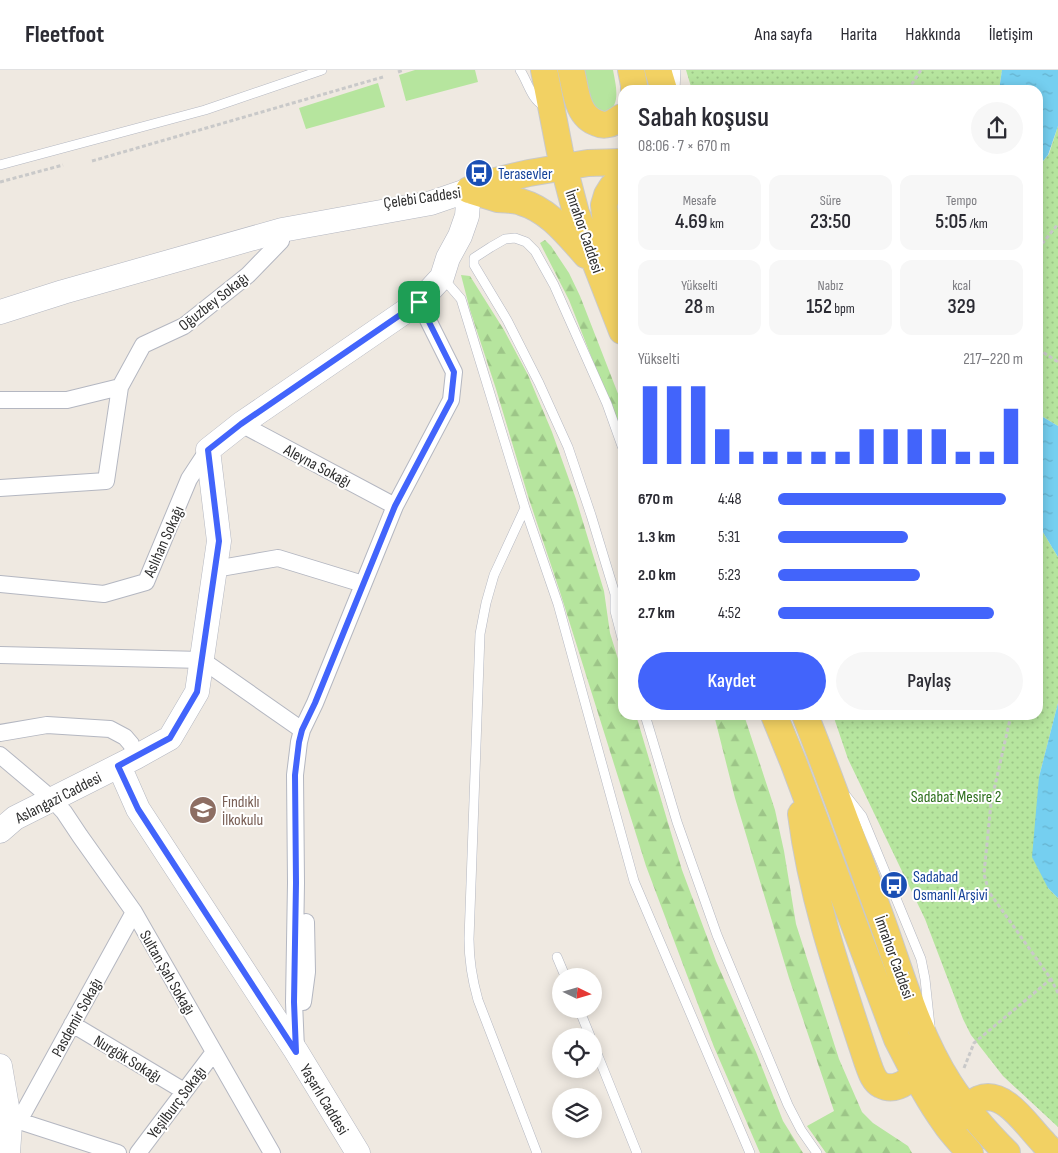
<!DOCTYPE html>
<html lang="tr">
<meta charset="utf-8">
<style>
:root{--surface:#fff;--page:#f7f7f7;--text:#2b2b33;--muted:#7c7c81;--line:#e1e1e2;--accent:#4264fb}
body{margin:0;font-family:"Sofia Sans Condensed",sans-serif;background:var(--page);color:var(--text);height:100vh;display:flex;flex-direction:column;font-size:19px;white-space:nowrap}
*{box-sizing:border-box;margin:0}
p{font-size:16px;color:var(--muted)}
.icon{flex:none;width:28px;height:28px;fill:none;stroke:currentColor;stroke-width:2;stroke-linecap:round;stroke-linejoin:round}
.map{position:relative;flex:1;overflow:hidden}
.side{position:absolute;left:618px;top:15px;width:425px;height:635px;display:flex;flex-direction:column;background:var(--surface);border-radius:15px;box-shadow:0 2px 12px #0003}
.side>*{flex:none}
.needle{width:32px;rotate:95deg}
.buttons{position:absolute;left:552px;top:898px;display:grid;gap:10px}
.buttons a{display:grid;place-items:center;width:50px;height:50px;border-radius:50%;background:var(--surface);box-shadow:0 2px 12px #0003;font-size:25px}
.pin{position:absolute;display:grid;place-items:center;width:42px;height:42px;color:#fff;margin:-21px;border-radius:10px;box-shadow:0 2px 8px #0006}
.round{display:grid;place-items:center;flex:none;width:52px;height:52px;border-radius:26px;background:var(--page)}
.headline{display:flex;align-items:center;justify-content:space-between;height:85px;padding:0 20px}
h1{font-size:28px;font-weight:600;line-height:38px}
.figures{display:grid;grid-template-columns:repeat(3,1fr);gap:8px;height:85px;padding:5px 20px}
.figures div{display:grid;align-content:center;border-radius:12px;background:var(--page);text-align:center}
.figures b{font-size:21px;font-weight:600}
.figures small{font-size:14px;font-weight:400}
.figures p{font-size:14px}
.chart{height:140px;padding:10px 20px}
.chart p{display:flex;justify-content:space-between}
.chart svg{width:100%;height:90px;margin-top:5px;stroke:var(--accent);stroke-width:6}
.button{display:flex;gap:10px;margin-top:auto;padding:10px 20px}
.button a{flex:1;height:58px;border-radius:30px;background:var(--accent);color:#fff;font-size:20px;font-weight:600;line-height:58px;text-align:center}
.button a+a{background:var(--page);color:var(--text)}
ul{padding:0 20px;list-style:none;font-size:16px}
li{display:grid;grid-template-columns:80px 60px 1fr;align-items:center;height:38px}
li i{height:12px;border-radius:6px;background:var(--accent)}
header{display:flex;align-items:center;gap:30px;box-sizing:border-box;height:70px;padding:0 25px;background:var(--surface);border-bottom:1px solid var(--line)}
header strong{font-size:24px}
nav{display:flex;gap:28px;margin-inline-start:auto;font-size:18px}
.map>svg:first-child{display:block}
.grass{fill:#b6e59e}
.forest{fill:url(#forest-firs)}
.park{fill:url(#park-dots)}
.water{fill:url(#water-ripples)}
.lines{fill:none;stroke-linecap:round;stroke-linejoin:round}
.lane-casing{stroke:#b4b7c1;stroke-width:10}
.street-casing{stroke:#b4b7c1;stroke-width:18}
.secondary-casing{stroke:#b4b7c1;stroke-width:25}
.primary-casing{stroke:#c9c9c9;stroke-width:28}
.path{stroke:#c9c9c9;stroke-width:3;stroke-dasharray:4 2.5;stroke-linecap:butt}
.lane{stroke:#fff;stroke-width:9}
.street{stroke:#fff;stroke-width:16}
.secondary{stroke:#fff;stroke-width:24}
.primary{stroke:#f2d163;stroke-width:26}
.route-casing{stroke:#fff;stroke-width:10}
.route{stroke:#4264fb;stroke-width:6}
.labels{text-anchor:middle;stroke-width:4;stroke-linejoin:round;paint-order:stroke}
.transit-label{font-size:16px;fill:#164399;stroke:#fff;text-anchor:start}
.street-label{font-size:16px;fill:#2e2e2e;stroke:#fff}
.park-label{font-size:16px;fill:#2c6e1b;stroke:#fff}
.education-label{font-size:16px;fill:#785e54;stroke:#fff;text-anchor:start}
</style>
<header>
<strong>Fleetfoot</strong>
<nav><a>Ana sayfa</a><a>Harita</a><a>Hakkında</a><a>İletişim</a></nav>
</header>
<div class="map">
<svg width="1058" height="1083" viewBox="0 0 1058 1083">
<defs>
<pattern id="forest-firs" width="22" height="20" patternUnits="userSpaceOnUse" patternTransform="scale(1.25)"><rect width="22" height="20" fill="#b6e59e"/><path d="M5 1l3.5 6h-7zM16 11l3.5 6h-7z" fill="#9dc588"/></pattern>
<pattern id="park-dots" width="8" height="8" patternUnits="userSpaceOnUse" patternTransform="scale(1.25)"><rect width="8" height="8" fill="#b6e59e"/><path d="M2 2h.1M6 6h.1" fill="none" stroke="#9dc588" stroke-width="1.8" stroke-linecap="round"/></pattern>
<pattern id="water-ripples" width="26" height="14" patternUnits="userSpaceOnUse" patternTransform="scale(1.25)"><rect width="26" height="14" fill="#75cff0"/><path d="M2 4q2-2 4 0t4 0M15 11q2-2 4 0t4 0" fill="none" stroke="#66b2ce"/></pattern>
</defs>
<rect width="100%" height="100%" fill="#efe9e1"/>
<path class="grass" d="M 415,0 L 475,0 L 478,12 L 406,31 L 399,5 Z
M 576,0 L 613,0 C 615,12 622,35 607,42 C 604,44 598,43 595,43 Z
M 378,13 L 385,37 L 306,59 L 299,38 Z
M 622,122 L 622,192 L 612,134 Z"/>
<path class="forest" d="M 545,170 L 551,176 L 569,203 L 580,226 L 622,334 L 622,365 L 569,230 L 540,173 Z
M 461,205 L 470,206 L 504,260 L 528,305 L 552,362 L 576,429 L 604,521 L 610,563 L 622,602 L 622,645 L 636,645 L 682,800 L 716,891 L 756,982 L 783,1051 L 803,1083 L 760,1083 L 714,977 L 646,796 L 560,522 L 528,426 L 496,319 L 470,240 Z
M 714,645 L 744,645 L 775,740 L 784,781 L 796,854 L 839,989 L 862,1042 L 873,1053 L 908,1076 L 912,1083 L 826,1083 L 807,1056 L 834,1041 L 789,908 L 735,728 Z"/>
<path class="park" d="M 686,0 L 1002,0 L 999,20 L 692,20 Z
M 1058,56 L 1058,356 L 1038,344 L 1038,97 L 1049,84 Z
M 1038,454 L 1058,487 L 1058,633 L 1039,707 L 1048,818 L 1058,828 L 1058,1057 L 1003,1006 L 971,965 L 963,949 L 925,849 L 848,689 L 833,645 L 1038,645 Z"/>
<path class="water" d="M 1002,0 L 1058,0 L 1058,56 L 1048,85 L 1038,97 L 1038,20 L 999,20 Z
M 1038,344 L 1058,356 L 1058,487 L 1038,454 Z
M 1058,633 L 1058,828 L 1048,818 L 1032,787 L 1039,707 Z"/>
<g class="lines">
<g class="lane-casing">
<path id="lane" d="M 520,0 C 528,12 531,29 544,36
M 675,20 L 676,0
M 0,95 L 205,40 L 322,0
M 442,207 L 461,229 L 525,438 L 494,505 L 486,533 L 480,564 L 469,869 C 469,890 472,909 478,930 L 537,1083
M 622,376 L 607,334 L 554,215 L 535,181 L 526,172 L 515,168 L 505,169 L 491,177 L 474,188 L 474,195 L 507,250 L 539,313 L 568,377 L 591,445 L 615,524 L 615,541 L 622,568
M 525,438 L 558,534 L 634,811 L 750,1083
M 645,645 L 677,752 L 717,865 L 788,1035 L 801,1060 L 817,1083
M 847,727 L 862,746 L 921,889 L 925,909 L 930,956
M 557,887 L 565,906
M 579,939 L 590,966
M 594,976 L 637,1083"/>
</g>
<g class="street-casing">
<path id="street" d="M 120,317 L 143,275 L 184,256 L 248,205 L 281,171 L 282,160
M 0,330 L 67,330 L 120,317 L 106,411 L 0,418
M 241,354 L 395,436
M 215,499 L 278,488 L 363,514
M 0,514 L 104,524 L 146,512 L 189,409 L 208,380
M 0,585 L 202,590 L 302,660
M 0,663 L 47,655 L 110,659 L 125,667 L 131,674 L 136,687
M 0,685 L 52,729 L 64,742 L 80,766 L 134,842 L 272,1083
M 303,932 L 307,902 L 306,852
M 72,954 L 184,1021
M 296,979 L 294,932 L 296,813 L 295,705 L 299,672 L 302,660 L 315,633 L 395,436 L 451,330 L 454,302 L 419,232
M 19,1051 L 134,842
M 19,1051 L 118,1083
M 138,1083 L 214,982"/>
</g>
<g class="secondary-casing">
<path id="secondary" d="M 0,242 L 63,222 L 282,160 L 431,133 L 469,120
M 119,696 L 138,739 L 296,981 L 358,1083
M 0,761 L 15,748 L 136,687 L 170,668 L 197,622 L 219,471 L 208,380 L 241,354 L 419,232 L 442,207 L 448,188 L 460,166 L 467,146 L 469,120
M 0,996 L 10,1054 L 8,1083"/>
</g>
<g class="primary-casing">
<path id="primary" d="M 544,0 L 560,82 L 576,143 L 622,261
M 571,0 C 576,19 576,46 597,53 C 601,55 605,55 609,54 C 613,53 618,49 622,47
M 631,0 L 634,15 L 634,20
M 658,0 L 664,20
M 622,109 L 612,117 L 607,125 L 604,135 L 608,172 L 622,220
M 469,120 L 491,112 L 529,103 L 588,93 L 622,92
M 469,120 C 478,123 488,126 498,129 C 506,130 514,129 521,132 C 549,140 567,164 586,185
M 774,645 L 794,694 L 897,969 C 912,998 926,1027 945,1053 C 952,1064 962,1073 970,1083
M 805,645 C 832,712 856,780 881,848 C 901,903 917,963 949,1013 C 965,1038 986,1062 1007,1083
M 801,744 C 812,830 840,909 867,991 C 870,999 873,1011 881,1015 C 898,1024 917,1005 924,992
M 956,1050 C 960,1046 963,1043 967,1039 C 971,1036 974,1031 979,1029 C 1004,1018 1028,1057 1043,1072 C 1046,1076 1050,1079 1054,1083"/>
</g>
<path class="path" d="M 398,2 L 403,0
M 908,20 L 921,0
M 92,91 L 383,7
M 0,112 L 63,95
M 1038,179 L 1058,154
M 1038,279 L 1058,292
M 1011,645 L 991,733 L 984,804 L 989,822 L 1051,909 L 1058,923
M 964,998 L 974,973 L 1051,909"/>
<use href="#lane" class="lane"/>
<use href="#street" class="street"/>
<use href="#secondary" class="secondary"/>
<use href="#primary" class="primary"/>
</g>
<g class="lines">
<g class="route-casing">
<path id="route" d="M 419,232 L 454,302 L 451,330 L 395,436 L 315,633 L 302,660 L 299,672 L 295,705 L 296,813 L 294,932 L 296,982 L 138,739 L 118,696 L 170,668 L 197,622 L 219,471 L 208,380 L 241,354 Z"/>
</g>
<use href="#route" class="route"/>
</g>
<defs>
<g id="bus-disc" transform="scale(1.4375)"><circle r="9.5" fill="#1a4fb4" stroke="#fff"/><path d="M-5-6H5V4H4V6H2V4H-2V6H-4V4H-5ZM-3.5-4V0h7V-4ZM-3.5 1.2v1.5H-2V1.2ZM2 1.2v1.5H3.5V1.2Z" fill="#fff"/></g>
<g id="school-disc" transform="scale(1.4375)"><circle r="9.5" fill="#8d6e63" stroke="#fff"/><path d="M0-5L7-2L0 1L-7-2ZM-4 1L0 2.5L4 1V4Q0 6-4 4Z" fill="#fff"/></g>
</defs>
<g fill-rule="evenodd">
<use href="#bus-disc" x="479" y="103"/>
<use href="#school-disc" x="203" y="740"/>
<use href="#bus-disc" x="894" y="815"/>
</g>
<g class="labels">
<g class="transit-label">
<text x="498" y="109">Terasevler</text>
<text x="913" y="812">Sadabad<tspan x="913" dy="18">Osmanlı Arşivi</tspan></text>
</g>
<g class="street-label">
<text transform="translate(422 127) rotate(-8)" y="6">Çelebi Caddesi</text>
<text transform="translate(585 161) rotate(71)" y="6">İmrahor Caddesi</text>
<text transform="translate(213 231) rotate(-38)" y="6">Oğuzbey Sokağı</text>
<text transform="translate(318 395) rotate(28)" y="6">Aleyna Sokağı</text>
<text transform="translate(163 471) rotate(-66)" y="6">Aslıhan Sokağı</text>
<text transform="translate(58 727) rotate(-27)" y="6">Aslangazi Caddesi</text>
<text transform="translate(895 887) rotate(70)" y="6">İmrahor Caddesi</text>
<text transform="translate(168 902) rotate(60)" y="6">Sultan Şah Sokağı</text>
<text transform="translate(76 947) rotate(-61)" y="6">Pasdemir Sokağı</text>
<text transform="translate(128 988) rotate(31)" y="6">Nurgök Sokağı</text>
<text transform="translate(325 1029) rotate(59)" y="6">Yaşarlı Caddesi</text>
<text transform="translate(176 1032) rotate(-53)" y="6">Yeşilburç Sokağı</text>
</g>
<g class="park-label">
<text x="956" y="732">Sadabat Mesire 2</text>
</g>
<g class="education-label">
<text x="222" y="737">Fındıklı<tspan x="222" dy="18">İlkokulu</tspan></text>
</g>
</g>
</svg>
<div class="buttons">
<a><svg class="needle" viewBox="-14 -14 28 28"><path d="M0-13l5 13h-10z" fill="#e53935"/><path d="M0 13l5-13h-10z" fill="#7c7c81"/></svg></a>
<a><svg class="icon" aria-label="locate" viewBox="0 0 24 24"><circle cx="12" cy="12" r="6"/><path d="M12 2v4M12 18v4M2 12h4M18 12h4"/></svg></a>
<a><svg class="icon" aria-label="layers" viewBox="0 0 24 24"><path d="M12 4l9 5-9 5-9-5zM3 14l9 5 9-5"/></svg></a>
</div>
<div class="pin" style="left:419px;top:232px;background:#1e9e55"><svg class="icon" aria-label="arrive" viewBox="0 0 24 24"><path d="M6 21V4h12l-3 4 3 4H6"/></svg></div>
<section class="side">
<div class="headline"><div><h1>Sabah koşusu</h1><p>08:06 · 7 × 670 m</p></div><a class="round"><svg class="icon" aria-label="share" viewBox="0 0 24 24"><path d="M12 15V3M7 8l5-5 5 5M5 13v7h14v-7"/></svg></a></div>
<div class="figures">
<div><p>Mesafe</p><b>4.69<small> km</small></b></div>
<div><p>Süre</p><b>23:50</b></div>
<div><p>Tempo</p><b>5:05<small> /km</small></b></div>
</div>
<div class="figures">
<div><p>Yükselti</p><b>28<small> m</small></b></div>
<div><p>Nabız</p><b>152<small> bpm</small></b></div>
<div><p>kcal</p><b>329</b></div>
</div>
<div class="chart"><p><span>Yükselti</span>217–220 m</p>
<svg viewBox="0 0 160 44" preserveAspectRatio="none"><path d="M5 44V6M15 44V6M25 44V6M35 44V27M45 44V38M55 44V38M65 44V38M75 44V38M85 44V38M95 44V27M105 44V27M115 44V27M125 44V27M135 44V38M145 44V38M155 44V17"/></svg>
</div>
<ul>
<li><b>670 m</b>4:48<i style="width:93%"></i></li>
<li><b>1.3 km</b>5:31<i style="width:53%"></i></li>
<li><b>2.0 km</b>5:23<i style="width:58%"></i></li>
<li><b>2.7 km</b>4:52<i style="width:88%"></i></li>
</ul>
<div class="button"><a>Kaydet</a><a>Paylaş</a></div>
</section>
</div>
